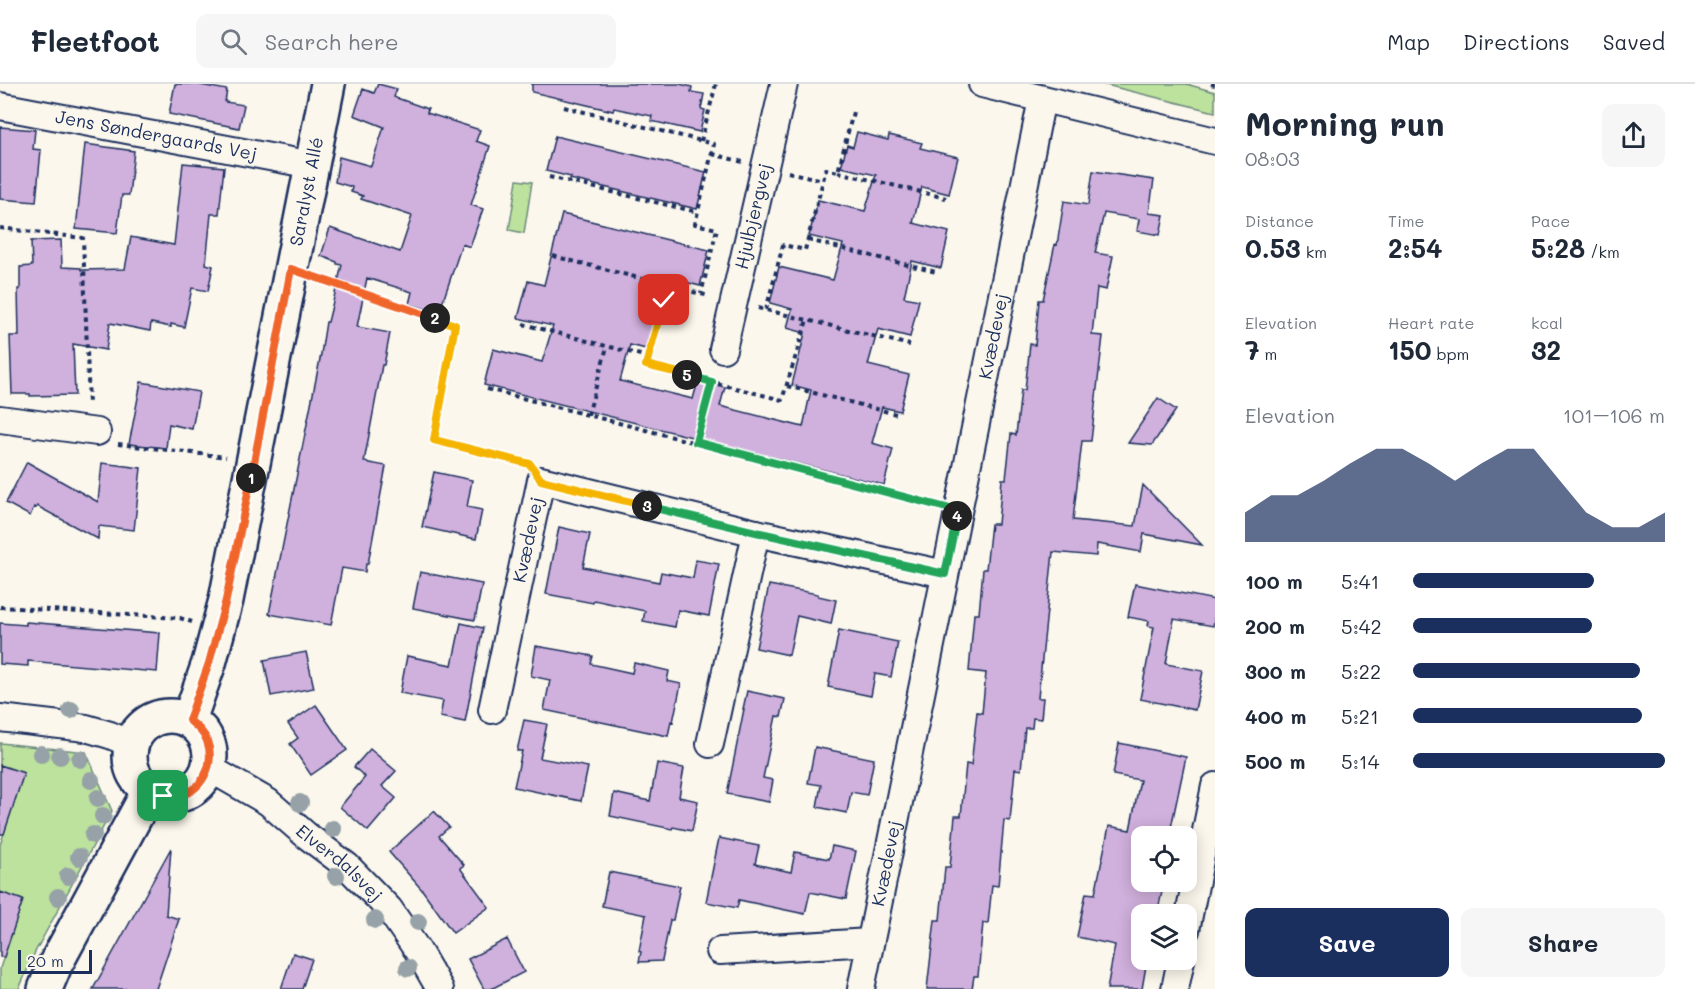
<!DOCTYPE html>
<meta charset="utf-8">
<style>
:root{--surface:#fff;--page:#f6f6f7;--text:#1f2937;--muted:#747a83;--line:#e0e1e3;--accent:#1b2f5e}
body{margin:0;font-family:Mali,sans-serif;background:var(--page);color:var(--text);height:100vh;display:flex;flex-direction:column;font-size:22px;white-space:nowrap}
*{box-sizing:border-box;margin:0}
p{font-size:20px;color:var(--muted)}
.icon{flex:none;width:33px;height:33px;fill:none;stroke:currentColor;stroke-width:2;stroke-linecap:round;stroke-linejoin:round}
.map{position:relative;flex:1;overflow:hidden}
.panel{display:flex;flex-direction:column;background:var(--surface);width:480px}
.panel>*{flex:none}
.controls{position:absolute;left:1131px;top:742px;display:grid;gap:12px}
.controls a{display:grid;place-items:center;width:66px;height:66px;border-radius:12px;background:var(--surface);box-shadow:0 3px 15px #0003;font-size:30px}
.scale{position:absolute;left:18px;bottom:15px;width:74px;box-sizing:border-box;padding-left:6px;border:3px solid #1b2f5e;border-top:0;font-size:16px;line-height:21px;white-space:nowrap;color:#1b2f5e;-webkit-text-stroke:4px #fbf7ec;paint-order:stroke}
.pin{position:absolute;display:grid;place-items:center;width:51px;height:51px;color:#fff;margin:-26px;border-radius:12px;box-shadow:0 3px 9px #0006}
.km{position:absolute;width:30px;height:30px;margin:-15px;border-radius:50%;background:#222;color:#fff;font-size:16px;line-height:30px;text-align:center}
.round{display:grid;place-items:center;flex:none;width:63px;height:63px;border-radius:12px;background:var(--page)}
.summary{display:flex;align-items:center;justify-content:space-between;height:102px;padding:0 30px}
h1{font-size:33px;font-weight:800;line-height:45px}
.metrics{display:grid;grid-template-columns:repeat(3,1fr);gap:9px;height:102px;padding:6px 30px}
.metrics div{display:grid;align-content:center}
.metrics b{font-size:26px;font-weight:800}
.metrics small{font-size:16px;font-weight:400}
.metrics p{font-size:16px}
.chart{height:168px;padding:12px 30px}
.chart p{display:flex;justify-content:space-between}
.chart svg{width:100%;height:108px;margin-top:6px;fill:var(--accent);opacity:.7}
.action{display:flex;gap:12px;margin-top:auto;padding:12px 30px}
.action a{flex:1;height:69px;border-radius:12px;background:var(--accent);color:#fff;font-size:24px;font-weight:800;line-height:69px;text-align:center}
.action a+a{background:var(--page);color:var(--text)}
ul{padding:0 30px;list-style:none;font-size:20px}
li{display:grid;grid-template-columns:96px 72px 1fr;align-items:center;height:45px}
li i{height:15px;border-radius:8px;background:var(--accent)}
header{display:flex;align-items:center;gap:36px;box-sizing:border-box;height:84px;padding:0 30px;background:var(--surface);border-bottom:2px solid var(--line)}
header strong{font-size:28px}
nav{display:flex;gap:33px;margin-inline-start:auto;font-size:21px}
.search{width:420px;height:54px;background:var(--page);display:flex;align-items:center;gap:15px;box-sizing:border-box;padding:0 21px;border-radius:12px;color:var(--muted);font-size:22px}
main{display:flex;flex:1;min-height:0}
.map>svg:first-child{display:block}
.green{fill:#bce29d;stroke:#6c887e;stroke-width:1.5}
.building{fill:#d0b0dc;stroke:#1b2f5e;stroke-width:1.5}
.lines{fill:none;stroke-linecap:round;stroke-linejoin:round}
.minor-casing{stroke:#1b2f5e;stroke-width:30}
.tertiary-casing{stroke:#1b2f5e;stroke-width:38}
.path{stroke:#1b2f5e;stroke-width:4;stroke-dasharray:4.5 4.5;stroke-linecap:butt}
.minor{stroke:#fbf7ec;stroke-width:26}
.tertiary{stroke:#fbf7ec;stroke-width:33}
.tree{fill:#96a2a7}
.split-1-casing{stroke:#fff;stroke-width:12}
.split-2-casing{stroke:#fff;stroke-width:12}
.split-3-casing{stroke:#fff;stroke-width:12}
.split-4-casing{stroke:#fff;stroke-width:12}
.split-5-casing{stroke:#fff;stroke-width:12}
.split-6-casing{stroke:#fff;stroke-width:12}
.split-1{stroke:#f0652b;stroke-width:8}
.split-2{stroke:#f0652b;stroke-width:8}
.split-3{stroke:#f5b400;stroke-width:8}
.split-4{stroke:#22a559;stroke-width:8}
.split-5{stroke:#22a559;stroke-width:8}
.split-6{stroke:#f5b400;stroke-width:8}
.labels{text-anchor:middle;stroke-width:4.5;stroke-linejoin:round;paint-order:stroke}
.street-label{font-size:18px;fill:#1b2f5e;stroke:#fbf7ec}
</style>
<header>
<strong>Fleetfoot</strong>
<div class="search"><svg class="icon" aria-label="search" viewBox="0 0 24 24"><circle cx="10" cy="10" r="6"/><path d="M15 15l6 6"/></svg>Search here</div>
<nav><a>Map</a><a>Directions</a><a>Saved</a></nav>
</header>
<main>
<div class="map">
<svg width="1215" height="905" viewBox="0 0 1215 905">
<rect width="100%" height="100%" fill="#fbf7ec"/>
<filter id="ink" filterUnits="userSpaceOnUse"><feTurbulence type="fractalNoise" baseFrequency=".0167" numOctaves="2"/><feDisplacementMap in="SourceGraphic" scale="12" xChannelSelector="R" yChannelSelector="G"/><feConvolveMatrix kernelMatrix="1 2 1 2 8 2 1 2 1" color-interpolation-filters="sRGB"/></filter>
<g filter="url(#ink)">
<path class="green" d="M 1102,0 L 1186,0 L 1215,8 L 1215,28 Z
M 517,96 L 532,98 L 524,149 L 509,146 Z
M 0,659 L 86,668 L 112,727 L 35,868 L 19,905 L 0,905 L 0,884 L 23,816 L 0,808 L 0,761 L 24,689 L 0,681 Z"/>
<path class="building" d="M 175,0 L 195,0 L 227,6 L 225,18 L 244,21 L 239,44 L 169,30 Z
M 378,0 L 397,5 L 394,13 L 428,25 L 427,29 L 480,46 L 476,57 L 490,62 L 471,121 L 483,125 L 470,163 L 462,160 L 439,229 L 409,220 L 412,208 L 367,194 L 357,243 L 390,249 L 384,281 L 382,281 L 364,378 L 386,382 L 368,480 L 366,480 L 365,488 L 342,484 L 331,541 L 269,530 L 321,270 L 326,238 L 328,238 L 342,181 L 337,180 L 337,178 L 321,172 L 330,144 L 400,168 L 412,132 L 361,115 L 363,112 L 351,108 L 352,103 L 335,98 L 339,73 L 371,82 L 384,43 L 354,31 L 363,5 L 374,9 Z
M 532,0 L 680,0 L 692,3 L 691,8 L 704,10 L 701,25 L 705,26 L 700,48 L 651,37 L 652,32 L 614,24 L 613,27 L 532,8 Z
M 0,43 L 35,46 L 33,65 L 41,66 L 36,118 L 0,115 Z
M 857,48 L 888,56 L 889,51 L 922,59 L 920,64 L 958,73 L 949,110 L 922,103 L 913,139 L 949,148 L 941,184 L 912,177 L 904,213 L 919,216 L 910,253 L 878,245 L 868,281 L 909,291 L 900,327 L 882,323 L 872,359 L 893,365 L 884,401 L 484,301 L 493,265 L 542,278 L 553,242 L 518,234 L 528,197 L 544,201 L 562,130 L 709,166 L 700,202 L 678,196 L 673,216 L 660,212 L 646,265 L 630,261 L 620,297 L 693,315 L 698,297 L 725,303 L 720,322 L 803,343 L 811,306 L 792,301 L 805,249 L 787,244 L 792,225 L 770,219 L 779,183 L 833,196 L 843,160 L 809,152 L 818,116 L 865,127 L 876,91 L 841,83 L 847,61 L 853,63 Z
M 555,52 L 706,88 L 697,125 L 570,95 L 571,93 L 546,87 Z
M 85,60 L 134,67 L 129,111 L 122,111 L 117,149 L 76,145 Z
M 183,79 L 224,83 L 219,130 L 211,130 L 206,180 L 213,182 L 208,207 L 192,204 L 184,243 L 171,240 L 171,243 L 151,239 L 150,247 L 110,239 L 106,266 L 73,260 L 75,311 L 30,312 L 30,310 L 12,310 L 10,252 L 19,252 L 18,205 L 20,205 L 20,183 L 32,182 L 31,157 L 61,156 L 62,183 L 81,184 L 81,186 L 125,185 L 131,153 L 174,161 Z
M 1093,87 L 1154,96 L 1149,129 L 1164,131 L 1160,151 L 1137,147 L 1139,135 L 1104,129 L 1095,169 L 1113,172 L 1106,206 L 1097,204 L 1092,251 L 1103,252 L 1091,357 L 1082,357 L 1073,436 L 1135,442 L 1143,401 L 1202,461 L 1144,450 L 1141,468 L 1097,460 L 1096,472 L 1053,468 L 1038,614 L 1043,614 L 1041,635 L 1033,634 L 1032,644 L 1025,644 L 1021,686 L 1015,685 L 1010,737 L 1004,736 L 998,802 L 992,801 L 988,840 L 983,839 L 978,892 L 974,892 L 972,905 L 927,905 L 935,836 L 940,836 L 945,783 L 950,783 L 955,732 L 961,732 L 966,680 L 971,681 L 977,628 L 982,629 L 986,589 L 969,587 L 974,530 L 979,530 L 983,485 L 986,485 L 991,440 L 998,440 L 1002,395 L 1006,395 L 1011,350 L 1016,351 L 1021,306 L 1025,306 L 1030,260 L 1035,261 L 1039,216 L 1043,216 L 1055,160 L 1057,161 L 1064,117 L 1088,121 Z
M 141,298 L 199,308 L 192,345 L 169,340 L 166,364 L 129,360 Z
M 1158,314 L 1176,326 L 1152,361 L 1128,359 Z
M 27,378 L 98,418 L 102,379 L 141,384 L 134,446 L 99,442 L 98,455 L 37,422 L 36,424 L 34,423 L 30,432 L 6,419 Z
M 434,388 L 472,396 L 467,423 L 482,426 L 476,455 L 422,443 Z
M 559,443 L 590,450 L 583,483 L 659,498 L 661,488 L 693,494 L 696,476 L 719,480 L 709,532 L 678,526 L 675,543 L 643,537 L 645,527 L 594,516 L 593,519 L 546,510 Z
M 420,488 L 482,500 L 475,536 L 413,524 Z
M 1135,500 L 1215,516 L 1215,531 L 1213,542 L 1174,535 L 1166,580 L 1203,587 L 1195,626 L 1140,615 L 1154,543 L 1148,542 L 1149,537 L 1128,533 Z
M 769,501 L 818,510 L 818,512 L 836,516 L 831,540 L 797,532 L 789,571 L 756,564 Z
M 26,538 L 160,549 L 157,588 L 28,577 L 28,582 L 0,580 L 0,539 L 26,541 Z
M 461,539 L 483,544 L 465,638 L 440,633 L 443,617 L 400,609 L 407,572 L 452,581 Z
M 839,546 L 898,558 L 891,593 L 875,590 L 871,612 L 828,603 Z
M 536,562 L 593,572 L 591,580 L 632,589 L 634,579 L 669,587 L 667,597 L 681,600 L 673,638 L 671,637 L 668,652 L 544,626 L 550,596 L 531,592 Z
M 306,568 L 314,604 L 271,612 L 264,576 Z
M 747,607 L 785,615 L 781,633 L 776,632 L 763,694 L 773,696 L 769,718 L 727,710 L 744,625 L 743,625 Z
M 316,621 L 347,666 L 311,691 L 290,660 L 298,654 L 288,640 Z
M 524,636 L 547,640 L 540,674 L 588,683 L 581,717 L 514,703 L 522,667 L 517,667 Z
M 1119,659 L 1186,673 L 1169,753 L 1142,753 L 1142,798 L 1164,798 L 1157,831 L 1142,831 L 1142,876 L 1147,876 L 1142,905 L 1107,905 L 1115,861 L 1077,853 L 1086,809 L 1095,810 L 1109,742 L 1130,746 L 1140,696 L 1113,691 Z
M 815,663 L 874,675 L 867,711 L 851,708 L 847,729 L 817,723 L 821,701 L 808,699 Z
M 370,665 L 396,687 L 382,702 L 396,714 L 368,747 L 340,723 L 365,693 L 354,683 Z
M 657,679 L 684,684 L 679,713 L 698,717 L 692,747 L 673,743 L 672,745 L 610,732 L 614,709 L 650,717 Z
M 0,681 L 24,689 L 4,750 L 0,750 Z
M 434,727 L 449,743 L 439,752 L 464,781 L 460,784 L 489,823 L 453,849 L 423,807 L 389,768 Z
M 719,754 L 759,762 L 755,780 L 791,788 L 795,768 L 829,775 L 832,762 L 856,767 L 846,815 L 810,808 L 805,830 L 739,816 L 737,824 L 706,818 Z
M 171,764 L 166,831 L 179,835 L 156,905 L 93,905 Z
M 609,788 L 680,802 L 673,836 L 670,836 L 662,877 L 639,878 L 641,868 L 639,867 L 646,831 L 602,822 Z
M 0,808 L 23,816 L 4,873 L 0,873 Z
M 507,855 L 524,888 L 491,905 L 484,905 L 468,875 Z
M 293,869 L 312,875 L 302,905 L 281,905 Z"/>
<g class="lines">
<g class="minor-casing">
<g id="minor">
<path d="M 982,0 L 1215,57"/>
<path id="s1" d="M 0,22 L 312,81"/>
<path id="s2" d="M 723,265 L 784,0"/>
<path d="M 0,335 L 97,348"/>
<path id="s3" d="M 492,626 L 541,396 L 756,449 L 945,490"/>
<path d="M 0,634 L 86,644 L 110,651 L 131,660"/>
<path d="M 710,660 L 756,449"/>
<path id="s4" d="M 209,684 L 268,718 L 306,751 L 347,782 L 389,825 L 418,867 L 440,905"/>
<path d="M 1186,846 L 1215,702"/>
<path d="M 720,867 L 870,858"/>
<path id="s5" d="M 861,905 L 1042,15"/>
<path d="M 1175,905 L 1181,876"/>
</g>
</g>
<g class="tertiary-casing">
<g id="tertiary">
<circle cx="170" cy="672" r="40"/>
<path id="s6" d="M 189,636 L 209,579 L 226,516 L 328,0"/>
<path d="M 45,905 L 55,881 L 149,707"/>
</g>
</g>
<path class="path" d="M 1211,0 L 1215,1
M 564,23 L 714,60 L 695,140 L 717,145 L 701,210
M 701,57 L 716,0
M 712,70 L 743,78
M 788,88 L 823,96
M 838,88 L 946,114
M 549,93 L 697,128
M 0,144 L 83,154 L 89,322
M 808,156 L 936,188
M 553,172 L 709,212
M 318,194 L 455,241 L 434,356 L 525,379
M 758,224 L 910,261
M 766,226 L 783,161 L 805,166 L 826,85 L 838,88 L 854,24
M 523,240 L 648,273 L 664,216 L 675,219 L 679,204
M 648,273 L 647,281 L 782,316 L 807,236
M 787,302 L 896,330
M 487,305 L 936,421
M 588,331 L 607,263
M 696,358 L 712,298
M 118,360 L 226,373
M 0,523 L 180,534 L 192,538"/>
<use href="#minor" class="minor"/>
<use href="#tertiary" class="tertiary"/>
</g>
<g class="tree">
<circle cx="71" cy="626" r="9"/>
<circle cx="41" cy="670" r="9"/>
<circle cx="60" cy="672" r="9"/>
<circle cx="80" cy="675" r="9"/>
<circle cx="91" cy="696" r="9"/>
<circle cx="98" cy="714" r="9"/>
<circle cx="300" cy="719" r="9"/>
<circle cx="103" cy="732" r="9"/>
<circle cx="333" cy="745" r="9"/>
<circle cx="93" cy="751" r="9"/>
<circle cx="79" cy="773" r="9"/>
<circle cx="68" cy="792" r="9"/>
<circle cx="336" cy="792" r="9"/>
<circle cx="58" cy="813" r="9"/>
<circle cx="375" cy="836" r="9"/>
<circle cx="418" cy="838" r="9"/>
<circle cx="408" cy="884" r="9"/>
</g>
</g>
<g class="lines" filter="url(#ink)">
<g class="split-1-casing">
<path id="split-1" d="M 163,712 C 167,712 173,713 177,712 C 202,708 216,680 207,657 C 204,648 196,642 189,636 L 209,579 L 226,516 L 251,394"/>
</g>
<g class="split-2-casing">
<path id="split-2" d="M 251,394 L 291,185 L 435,234"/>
</g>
<g class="split-3-casing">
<path id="split-3" d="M 435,234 L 455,241 L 434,356 L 530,380 L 541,396 L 647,422"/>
</g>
<g class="split-4-casing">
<path id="split-4" d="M 647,422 L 756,448 L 945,490 L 957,432"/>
</g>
<g class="split-5-casing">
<path id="split-5" d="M 687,291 L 712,298 L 696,358 L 958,427 L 957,432"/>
</g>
<g class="split-6-casing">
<path id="split-6" d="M 664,216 L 646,281 L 687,291"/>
</g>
<use href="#split-1" class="split-1"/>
<use href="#split-2" class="split-2"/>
<use href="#split-3" class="split-3"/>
<use href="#split-4" class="split-4"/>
<use href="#split-5" class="split-5"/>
<use href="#split-6" class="split-6"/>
</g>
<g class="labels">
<g class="street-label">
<text dy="6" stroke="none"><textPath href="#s1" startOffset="159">Jens Søndergaards Vej</textPath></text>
<text dy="6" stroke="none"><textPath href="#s6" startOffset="542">Saralyst Allé</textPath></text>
<text dy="6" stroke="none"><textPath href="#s2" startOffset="136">Hjulbjergvej</textPath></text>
<text dy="6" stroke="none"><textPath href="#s5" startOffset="666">Kvædevej</textPath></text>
<text dy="6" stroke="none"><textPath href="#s3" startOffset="174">Kvædevej</textPath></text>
<text dy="6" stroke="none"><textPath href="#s4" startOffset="162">Elverdalsvej</textPath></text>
<text dy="6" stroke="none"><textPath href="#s5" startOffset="128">Kvædevej</textPath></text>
</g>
</g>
</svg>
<div class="controls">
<a><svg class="icon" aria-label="locate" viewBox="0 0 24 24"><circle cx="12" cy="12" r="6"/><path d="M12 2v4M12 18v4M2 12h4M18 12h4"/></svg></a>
<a><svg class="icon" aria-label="layers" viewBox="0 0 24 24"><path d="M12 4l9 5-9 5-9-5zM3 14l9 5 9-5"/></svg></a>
</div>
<div class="scale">20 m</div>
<div class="pin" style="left:163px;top:712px;background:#1e9e55"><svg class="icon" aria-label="arrive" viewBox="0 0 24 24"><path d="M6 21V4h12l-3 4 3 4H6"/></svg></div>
<div class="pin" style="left:664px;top:216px;background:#d93025"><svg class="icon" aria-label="check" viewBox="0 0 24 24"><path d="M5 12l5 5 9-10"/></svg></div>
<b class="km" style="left:251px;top:394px">1</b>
<b class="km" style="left:435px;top:234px">2</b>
<b class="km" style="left:647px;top:422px">3</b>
<b class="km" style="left:957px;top:432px">4</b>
<b class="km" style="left:687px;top:291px">5</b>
</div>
<section class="panel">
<div class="summary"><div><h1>Morning run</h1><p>08:03</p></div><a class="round"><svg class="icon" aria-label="share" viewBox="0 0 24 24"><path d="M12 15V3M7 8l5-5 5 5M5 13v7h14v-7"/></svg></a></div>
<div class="metrics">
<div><p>Distance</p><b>0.53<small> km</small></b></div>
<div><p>Time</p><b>2:54</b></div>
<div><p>Pace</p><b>5:28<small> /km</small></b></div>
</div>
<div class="metrics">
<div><p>Elevation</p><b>7<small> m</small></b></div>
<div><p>Heart rate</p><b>150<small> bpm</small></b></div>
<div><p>kcal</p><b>32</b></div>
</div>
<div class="chart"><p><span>Elevation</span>101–106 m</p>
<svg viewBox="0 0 160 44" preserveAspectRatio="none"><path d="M0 44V32L10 25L20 25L30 19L40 12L50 6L60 6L70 12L80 19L90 12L100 6L110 6L120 19L130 32L140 38L150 38L160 32V44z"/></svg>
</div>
<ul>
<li><b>100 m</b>5:41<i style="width:72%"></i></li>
<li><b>200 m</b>5:42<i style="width:71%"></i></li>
<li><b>300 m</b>5:22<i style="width:90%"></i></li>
<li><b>400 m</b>5:21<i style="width:91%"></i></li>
<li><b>500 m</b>5:14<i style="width:100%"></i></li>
</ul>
<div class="action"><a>Save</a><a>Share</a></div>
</section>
</main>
